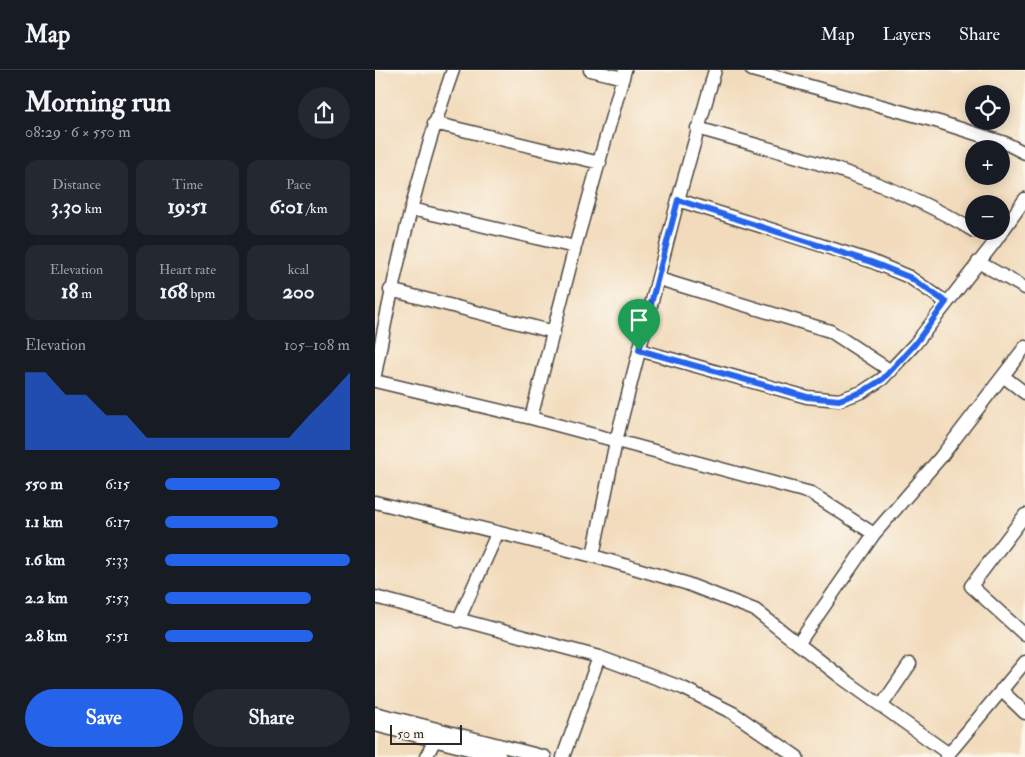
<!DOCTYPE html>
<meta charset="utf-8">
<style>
:root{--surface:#171b24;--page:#242831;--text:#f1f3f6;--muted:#9ea1a6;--line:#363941;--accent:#2563eb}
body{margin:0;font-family:"IM FELL Double Pica",serif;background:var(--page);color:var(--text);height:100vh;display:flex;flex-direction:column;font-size:19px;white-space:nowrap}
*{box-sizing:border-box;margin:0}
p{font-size:16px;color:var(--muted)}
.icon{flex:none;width:28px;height:28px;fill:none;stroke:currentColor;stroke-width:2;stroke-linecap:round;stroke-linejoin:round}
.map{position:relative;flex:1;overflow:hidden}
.details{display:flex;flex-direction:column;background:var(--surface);width:375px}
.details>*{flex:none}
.buttons{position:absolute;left:590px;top:15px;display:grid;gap:10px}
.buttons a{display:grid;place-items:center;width:45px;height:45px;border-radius:50%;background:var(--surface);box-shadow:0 2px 12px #0003;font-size:25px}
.scale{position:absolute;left:15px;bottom:12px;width:72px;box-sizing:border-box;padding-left:5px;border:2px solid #2b2b2b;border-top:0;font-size:14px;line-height:18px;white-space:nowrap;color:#2b2b2b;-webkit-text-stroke:4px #fbf7ec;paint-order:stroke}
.pin{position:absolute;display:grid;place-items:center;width:42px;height:42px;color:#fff;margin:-51px -21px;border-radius:50% 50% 50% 0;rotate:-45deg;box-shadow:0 0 5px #0007}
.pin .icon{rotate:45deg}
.round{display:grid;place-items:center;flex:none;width:52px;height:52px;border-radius:26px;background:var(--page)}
.summary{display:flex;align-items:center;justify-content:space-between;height:85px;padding:0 25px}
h1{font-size:28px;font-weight:800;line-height:38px}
.figures{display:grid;grid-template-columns:repeat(3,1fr);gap:8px;height:85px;padding:5px 25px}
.figures div{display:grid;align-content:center;border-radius:12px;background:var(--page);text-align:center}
.figures b{font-size:21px;font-weight:800}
.figures small{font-size:14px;font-weight:400}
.figures p{font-size:14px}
.chart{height:140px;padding:10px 25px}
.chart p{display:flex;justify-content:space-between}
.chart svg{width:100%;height:90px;margin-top:5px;fill:var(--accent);opacity:.7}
.primary-button{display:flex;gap:10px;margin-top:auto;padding:10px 25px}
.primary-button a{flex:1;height:58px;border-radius:30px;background:var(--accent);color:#fff;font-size:20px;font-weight:800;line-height:58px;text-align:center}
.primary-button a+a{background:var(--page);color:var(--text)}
ul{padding:0 25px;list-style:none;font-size:16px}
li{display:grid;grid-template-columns:80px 60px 1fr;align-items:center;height:38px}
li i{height:12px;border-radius:6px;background:var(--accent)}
header{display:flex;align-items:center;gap:30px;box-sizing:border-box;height:70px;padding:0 25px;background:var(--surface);border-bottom:1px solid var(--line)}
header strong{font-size:24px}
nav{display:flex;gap:28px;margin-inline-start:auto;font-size:18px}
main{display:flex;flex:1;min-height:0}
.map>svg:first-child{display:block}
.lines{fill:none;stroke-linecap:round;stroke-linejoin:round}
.minor-casing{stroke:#494541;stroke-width:15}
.minor{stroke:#fff;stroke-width:12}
.route-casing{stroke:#fff;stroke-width:10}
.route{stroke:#2563eb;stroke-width:6}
</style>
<header>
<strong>Map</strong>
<nav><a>Map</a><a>Layers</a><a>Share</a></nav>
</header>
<main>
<section class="details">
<div class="summary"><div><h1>Morning run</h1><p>08:29 · 6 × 550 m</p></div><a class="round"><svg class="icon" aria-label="share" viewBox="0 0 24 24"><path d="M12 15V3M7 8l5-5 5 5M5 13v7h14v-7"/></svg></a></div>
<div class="figures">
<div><p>Distance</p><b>3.30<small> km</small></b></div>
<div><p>Time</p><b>19:51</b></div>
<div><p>Pace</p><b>6:01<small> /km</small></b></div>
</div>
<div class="figures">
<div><p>Elevation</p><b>18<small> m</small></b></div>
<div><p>Heart rate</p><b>168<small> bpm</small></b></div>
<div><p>kcal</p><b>200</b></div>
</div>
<div class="chart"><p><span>Elevation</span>105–108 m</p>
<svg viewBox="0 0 160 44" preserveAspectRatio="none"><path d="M0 44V6L10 6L20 17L30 17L40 27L50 27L60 38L70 38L80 38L90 38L100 38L110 38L120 38L130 38L140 27L150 17L160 6V44z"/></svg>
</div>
<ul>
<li><b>550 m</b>6:15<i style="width:62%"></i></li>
<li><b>1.1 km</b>6:17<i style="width:61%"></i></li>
<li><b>1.6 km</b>5:33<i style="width:100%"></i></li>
<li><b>2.2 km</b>5:53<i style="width:79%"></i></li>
<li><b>2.8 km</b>5:51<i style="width:80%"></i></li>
</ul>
<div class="primary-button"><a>Save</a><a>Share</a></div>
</section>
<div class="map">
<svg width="650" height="687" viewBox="0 0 650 687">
<rect width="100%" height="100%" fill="#fbf7ec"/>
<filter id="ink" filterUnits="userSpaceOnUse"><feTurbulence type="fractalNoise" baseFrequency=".02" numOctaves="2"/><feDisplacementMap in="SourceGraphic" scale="10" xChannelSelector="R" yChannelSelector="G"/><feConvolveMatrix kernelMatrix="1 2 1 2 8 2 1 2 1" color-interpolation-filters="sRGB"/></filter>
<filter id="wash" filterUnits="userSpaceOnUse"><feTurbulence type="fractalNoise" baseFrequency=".0096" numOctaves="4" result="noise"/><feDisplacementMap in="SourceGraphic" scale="20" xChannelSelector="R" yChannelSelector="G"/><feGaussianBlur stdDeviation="1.12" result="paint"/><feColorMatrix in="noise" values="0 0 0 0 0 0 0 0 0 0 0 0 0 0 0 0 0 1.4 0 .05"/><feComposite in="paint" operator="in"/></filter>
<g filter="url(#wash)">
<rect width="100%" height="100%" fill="#f2dbbc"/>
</g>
<g filter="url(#ink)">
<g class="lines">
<g class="minor-casing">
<path id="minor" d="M 215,0 L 248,8
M 377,0 L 564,52 L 630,73 L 650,83
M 59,53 L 225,93
M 322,58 C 416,85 515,109 599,161
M 303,130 L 496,191 L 534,207 L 571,232
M 36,139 L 200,177
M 603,192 L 650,218
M 284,209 L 455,261 L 516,301
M 15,220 L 179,262
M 264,280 L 432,327 L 464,330 L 487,322 L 507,309 L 540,274 L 619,173 L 650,129
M 0,305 C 19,202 43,99 78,0
M 628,306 L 650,323
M 0,311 L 156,348 L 436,423 L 499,464
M 156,348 L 200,177 L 250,0
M 0,432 L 218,486 L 310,513 L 380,540 L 467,608 L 574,684
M 650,445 L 596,516 L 650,565
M 218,486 L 241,371 L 303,130 L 340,0
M 0,527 L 224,587 L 308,618 L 358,643 L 422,687
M 83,551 L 122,464
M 423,574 L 499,464 L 565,388 L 650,277
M 626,620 L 650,643
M 507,635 L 535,594
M 0,643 L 170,687
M 0,655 L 125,687
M 51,687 L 60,670
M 188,687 L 224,587
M 571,687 L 650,592"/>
</g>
<use href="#minor" class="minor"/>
</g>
</g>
<g class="lines" filter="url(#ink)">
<g class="route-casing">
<path id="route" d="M 303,130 L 496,192 L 534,207 L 571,232 L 540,274 L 508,309 L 487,322 L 464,330 L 432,327 L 264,280 Z"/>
</g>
<use href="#route" class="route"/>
</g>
</svg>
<div class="buttons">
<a><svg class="icon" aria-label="locate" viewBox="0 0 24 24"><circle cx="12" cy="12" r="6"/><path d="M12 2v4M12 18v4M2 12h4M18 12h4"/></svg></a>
<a>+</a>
<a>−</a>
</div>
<div class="scale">50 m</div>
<div class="pin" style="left:264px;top:280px;background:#1e9e55"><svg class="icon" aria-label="arrive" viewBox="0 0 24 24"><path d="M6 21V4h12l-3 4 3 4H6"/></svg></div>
</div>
</main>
